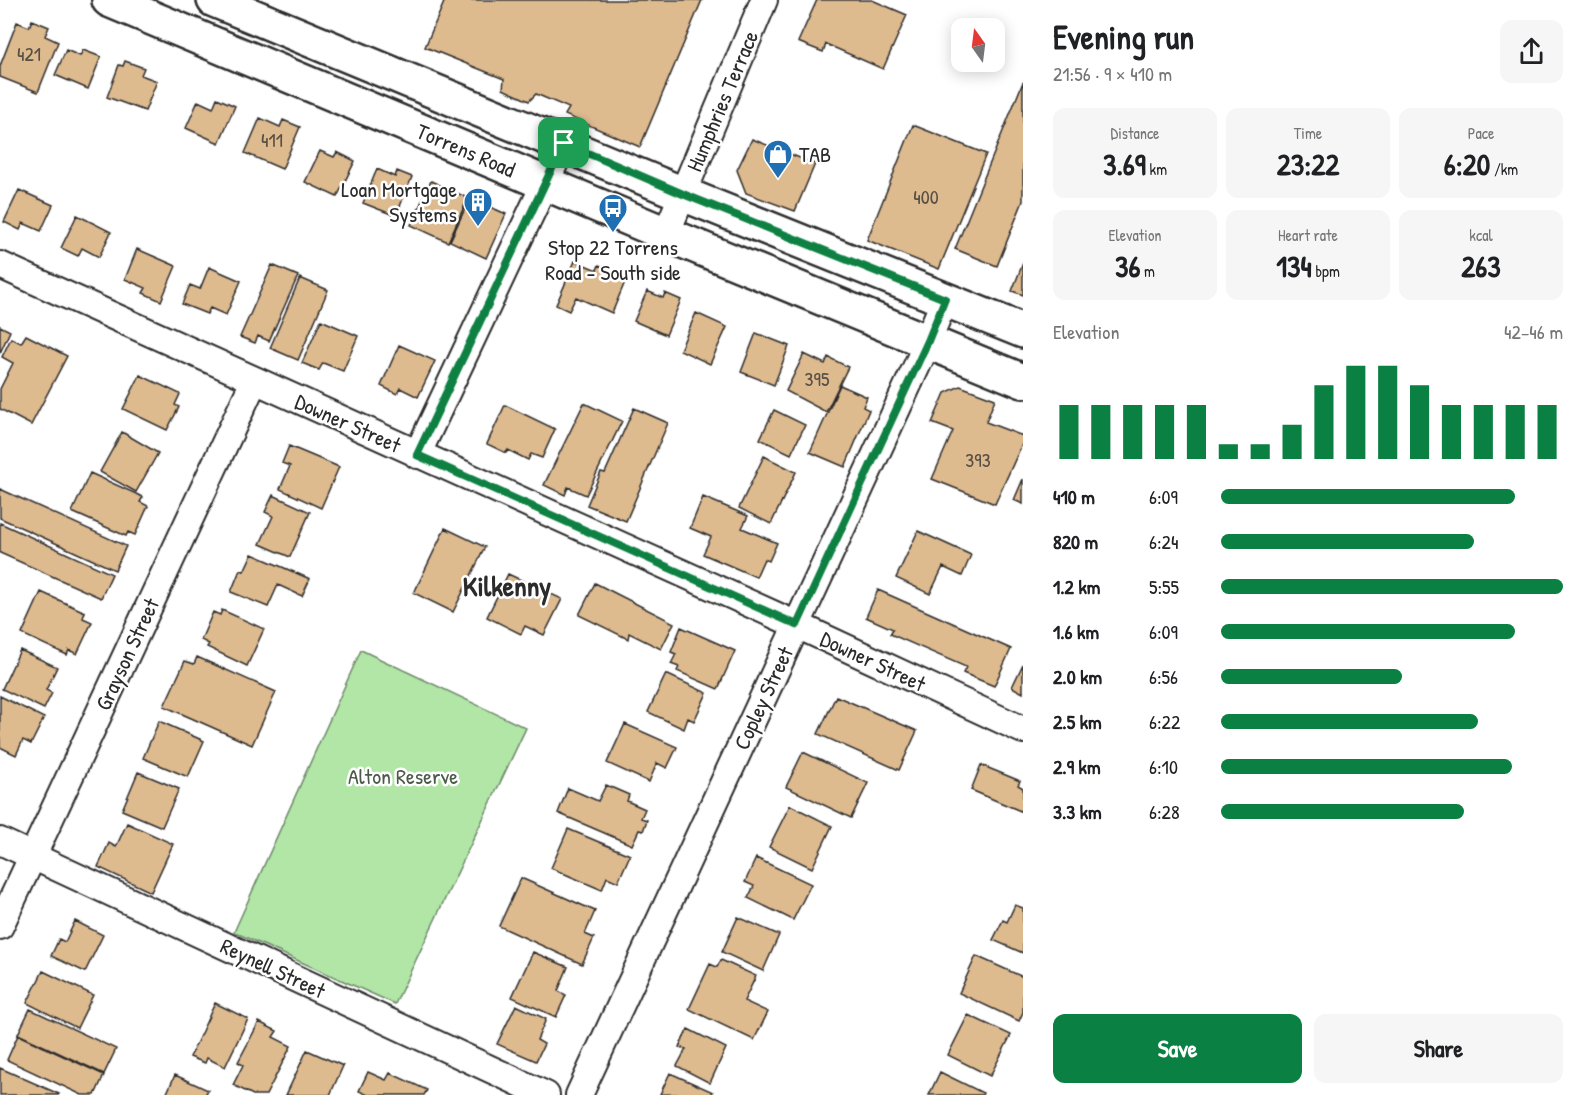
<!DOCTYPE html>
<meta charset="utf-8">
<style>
:root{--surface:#fff;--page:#f6f6f6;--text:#202124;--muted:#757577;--accent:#0b8043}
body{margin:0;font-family:"Patrick Hand",sans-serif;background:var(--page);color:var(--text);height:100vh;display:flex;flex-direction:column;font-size:22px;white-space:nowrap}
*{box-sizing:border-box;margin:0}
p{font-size:20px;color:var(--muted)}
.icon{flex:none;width:33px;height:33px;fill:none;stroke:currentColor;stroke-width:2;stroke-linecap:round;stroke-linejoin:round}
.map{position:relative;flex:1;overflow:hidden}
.details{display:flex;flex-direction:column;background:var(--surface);width:570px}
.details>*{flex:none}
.needle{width:39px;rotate:346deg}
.fabs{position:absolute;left:951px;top:18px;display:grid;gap:12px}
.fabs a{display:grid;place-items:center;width:54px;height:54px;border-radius:12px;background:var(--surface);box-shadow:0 3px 15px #0003;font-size:30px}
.pin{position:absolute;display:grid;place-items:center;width:51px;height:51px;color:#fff;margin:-26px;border-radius:12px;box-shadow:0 3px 9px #0006}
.round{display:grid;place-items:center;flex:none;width:63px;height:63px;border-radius:12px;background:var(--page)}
.headline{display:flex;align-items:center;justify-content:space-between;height:102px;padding:0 30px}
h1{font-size:33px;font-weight:700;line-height:45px}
.figures{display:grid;grid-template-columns:repeat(3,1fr);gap:9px;height:102px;padding:6px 30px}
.figures div{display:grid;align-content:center;border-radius:12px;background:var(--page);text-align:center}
.figures b{font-size:30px;font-weight:700}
.figures small{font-size:16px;font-weight:400}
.figures p{font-size:16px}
.chart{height:168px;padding:12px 30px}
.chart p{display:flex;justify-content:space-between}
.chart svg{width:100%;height:108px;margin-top:6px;stroke:var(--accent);stroke-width:6}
.button{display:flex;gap:12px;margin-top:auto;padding:12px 30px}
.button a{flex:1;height:69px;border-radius:12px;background:var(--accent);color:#fff;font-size:24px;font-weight:700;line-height:69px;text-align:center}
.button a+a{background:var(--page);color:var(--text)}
ul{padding:0 30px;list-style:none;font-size:20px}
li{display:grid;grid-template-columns:96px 72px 1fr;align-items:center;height:45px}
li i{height:15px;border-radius:8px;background:var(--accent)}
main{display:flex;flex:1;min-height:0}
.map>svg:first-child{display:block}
.green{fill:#b1e6a7;stroke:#6e8869;stroke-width:1.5}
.building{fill:#deba8f;stroke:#2b2b2b;stroke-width:1.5}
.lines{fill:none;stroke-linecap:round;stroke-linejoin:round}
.street-casing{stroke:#2b2b2b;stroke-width:30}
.secondary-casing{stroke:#2b2b2b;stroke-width:38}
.street{stroke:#fff;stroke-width:26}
.secondary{stroke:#fff;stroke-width:33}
.route-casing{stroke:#fff;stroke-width:12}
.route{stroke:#0b8043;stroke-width:8}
.labels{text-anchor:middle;stroke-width:5;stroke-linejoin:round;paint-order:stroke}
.number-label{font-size:20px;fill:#584f44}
.street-label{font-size:22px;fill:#2b2b2b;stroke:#fff}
.poi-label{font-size:22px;fill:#2b2b2b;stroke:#fff;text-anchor:start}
.park-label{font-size:22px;fill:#4c5a4a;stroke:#fff}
.district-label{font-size:28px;font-weight:bold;fill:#2b2b2b;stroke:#fff}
</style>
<main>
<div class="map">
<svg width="1023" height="1095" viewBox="0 0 1023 1095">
<rect width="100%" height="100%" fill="#fff"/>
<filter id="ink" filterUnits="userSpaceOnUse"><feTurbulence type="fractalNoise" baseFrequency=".0167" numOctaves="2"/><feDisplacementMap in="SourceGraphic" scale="12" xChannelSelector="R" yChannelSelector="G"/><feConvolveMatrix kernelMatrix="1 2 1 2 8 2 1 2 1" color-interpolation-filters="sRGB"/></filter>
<g filter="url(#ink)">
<path class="green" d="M 361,650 L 526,728 L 395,1004 L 234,932 Z"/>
<path class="building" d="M 445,0 L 702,0 L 640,147 L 565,115 L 569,108 L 536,94 L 529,101 L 503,89 L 504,79 L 425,47 Z
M 817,0 L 872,0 L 907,15 L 883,69 L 826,44 L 823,52 L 798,42 Z
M 32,20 L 49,27 L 45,36 L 58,42 L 38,92 L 0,77 L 0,66 L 17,22 L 29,27 Z
M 66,50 L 80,56 L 83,50 L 101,57 L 88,89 L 55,75 Z
M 125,61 L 144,68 L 141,75 L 157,81 L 145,111 L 107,97 L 119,65 L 123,66 Z
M 1023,82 L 1023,201 L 997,266 L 955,249 Z
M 217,98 L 235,106 L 219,143 L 186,128 L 198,101 L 213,108 Z
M 260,118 L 280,127 L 283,120 L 300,127 L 282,169 L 245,153 Z
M 913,125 L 986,154 L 939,269 L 867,240 Z
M 752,139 L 815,164 L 795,211 L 746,193 L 737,170 Z
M 320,151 L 334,157 L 337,152 L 355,161 L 337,197 L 305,182 Z
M 377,169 L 395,177 L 397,171 L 412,177 L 396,216 L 363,203 Z
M 431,181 L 468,198 L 448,242 L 411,225 Z
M 19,190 L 53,205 L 41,231 L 23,223 L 20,230 L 4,222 Z
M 470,198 L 506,214 L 486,258 L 450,241 Z
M 77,215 L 111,232 L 99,257 L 82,248 L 78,256 L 61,248 Z
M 137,249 L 176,266 L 161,301 L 143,293 L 146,288 L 125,279 Z
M 575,261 L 597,270 L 599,265 L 612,271 L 610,276 L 625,282 L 612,313 L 576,297 L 569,311 L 556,305 Z
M 1023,263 L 1023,295 L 1012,291 Z
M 272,265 L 298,276 L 269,341 L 258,336 L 255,343 L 240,337 Z
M 209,267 L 241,281 L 226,315 L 210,308 L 207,314 L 182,304 L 190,285 L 200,289 Z
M 300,278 L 328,290 L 298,360 L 270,348 Z
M 647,291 L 663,298 L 665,293 L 681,300 L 666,335 L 634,321 Z
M 696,313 L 727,327 L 710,364 L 680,350 Z
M 321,320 L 358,336 L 343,371 L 323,363 L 319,370 L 302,363 Z
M 0,326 L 10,331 L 0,353 Z
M 756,333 L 789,346 L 774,385 L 741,372 Z
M 26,335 L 67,356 L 31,425 L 0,409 L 0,389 L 13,363 L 2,357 L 11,338 L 21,343 Z
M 399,345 L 435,361 L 418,397 L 400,388 L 397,394 L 381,386 Z
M 804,354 L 825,364 L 828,357 L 848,367 L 826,412 L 786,391 Z
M 140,375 L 180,394 L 175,405 L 179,407 L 167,430 L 123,409 Z
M 840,385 L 867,397 L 863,407 L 869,410 L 845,467 L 810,452 Z
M 960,386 L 995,399 L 986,422 L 1023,436 L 1023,442 L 995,504 L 932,479 L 953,431 L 932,423 L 945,393 Z
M 584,403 L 622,421 L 586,495 L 568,487 L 565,495 L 544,485 Z
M 505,405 L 555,429 L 542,458 L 531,454 L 528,460 L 508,450 L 506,453 L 487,444 Z
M 634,408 L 668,423 L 626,521 L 587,505 L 601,472 L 605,473 Z
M 774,410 L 805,425 L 791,454 L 760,439 Z
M 122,432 L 158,453 L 136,492 L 100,472 Z
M 289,446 L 339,467 L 321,508 L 280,489 L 290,466 L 282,463 Z
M 764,456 L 796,472 L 771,524 L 739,508 Z
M 90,473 L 143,497 L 140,502 L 148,506 L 135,535 L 128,532 L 126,536 L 72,512 Z
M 1023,479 L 1023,504 L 1014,500 Z
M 0,489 L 126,546 L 115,570 L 0,518 Z
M 273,495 L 310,512 L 290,557 L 260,544 L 273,516 L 265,512 Z
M 703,497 L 748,516 L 742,528 L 777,543 L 769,561 L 764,559 L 756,577 L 703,554 L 711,537 L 690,528 Z
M 0,523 L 112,574 L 101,598 L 0,553 Z
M 445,528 L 485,547 L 453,612 L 414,593 Z
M 918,531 L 971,555 L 962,576 L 943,567 L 930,594 L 896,578 Z
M 252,554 L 310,579 L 302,596 L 278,585 L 268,607 L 231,592 L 240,570 L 244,571 Z
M 508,574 L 562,599 L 544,635 L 525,626 L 521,634 L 487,617 Z
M 595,583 L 674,623 L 661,649 L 629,633 L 628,639 L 579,615 Z
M 878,590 L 1011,649 L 994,686 L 963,673 L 966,667 L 890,634 L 893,629 L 866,617 Z
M 41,592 L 85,612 L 83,618 L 92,622 L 77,654 L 69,650 L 67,655 L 22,634 Z
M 222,610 L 264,629 L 247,666 L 207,647 L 209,644 L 201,640 L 213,612 L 220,615 Z
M 681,627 L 735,651 L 718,689 L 677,671 L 679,667 L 671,664 L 676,654 L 671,652 Z
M 20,650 L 57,667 L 46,690 L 52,693 L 44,709 L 2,689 Z
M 197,657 L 276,692 L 252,745 L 164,706 L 185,661 L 194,664 Z
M 1023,664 L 1023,693 L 1012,687 Z
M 666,674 L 707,693 L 694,721 L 688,718 L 684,729 L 648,712 Z
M 0,696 L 44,718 L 31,744 L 23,740 L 16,755 L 0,747 Z
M 836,696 L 917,731 L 899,770 L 818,734 Z
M 159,721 L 204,741 L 188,777 L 143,758 Z
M 625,724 L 677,747 L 667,768 L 657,763 L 649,782 L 607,763 Z
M 803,752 L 868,783 L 851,818 L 786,787 Z
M 981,765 L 1020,781 L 1018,785 L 1023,788 L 1023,812 L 971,790 Z
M 138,772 L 179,789 L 162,827 L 122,810 Z
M 606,785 L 629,795 L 627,801 L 645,809 L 641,818 L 647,820 L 643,831 L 639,830 L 632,845 L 558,813 L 568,788 L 598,801 Z
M 790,805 L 832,826 L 812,868 L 769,847 Z
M 127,823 L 173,844 L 151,892 L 98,867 L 109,843 L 116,847 Z
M 568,829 L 630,855 L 618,882 L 607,877 L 602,890 L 551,868 Z
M 756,858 L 811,884 L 793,920 L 748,898 L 754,886 L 745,882 Z
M 521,878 L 595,911 L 585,934 L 594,938 L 582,964 L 499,926 Z
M 1015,905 L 1023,908 L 1023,953 L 993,940 L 1003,920 L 1007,922 Z
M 738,917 L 779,935 L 763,971 L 722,952 Z
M 75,921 L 103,935 L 85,972 L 51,956 L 59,939 L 65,942 Z
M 533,952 L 568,967 L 558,991 L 566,995 L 556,1017 L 512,997 Z
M 976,956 L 1023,977 L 1023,1012 L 1019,1021 L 959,993 Z
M 721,960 L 756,976 L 744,1001 L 768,1012 L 754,1040 L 689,1009 L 710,964 L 717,967 Z
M 43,971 L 93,995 L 77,1028 L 27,1003 Z
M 215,1003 L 248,1019 L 225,1067 L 207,1058 L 205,1063 L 190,1057 Z
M 516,1005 L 546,1019 L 537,1040 L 544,1044 L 536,1061 L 497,1044 Z
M 30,1009 L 116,1049 L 104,1074 L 18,1034 Z
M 968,1015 L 1011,1035 L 990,1076 L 948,1055 Z
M 259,1022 L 277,1031 L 273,1037 L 291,1046 L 266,1095 L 253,1095 L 233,1085 L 243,1065 L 238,1062 Z
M 688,1029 L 726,1048 L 710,1083 L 677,1066 L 686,1049 L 679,1047 Z
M 18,1035 L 104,1075 L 95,1095 L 82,1095 L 7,1060 Z
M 307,1050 L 343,1066 L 330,1095 L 286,1095 Z
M 0,1068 L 59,1094 L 58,1095 L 0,1095 Z
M 368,1072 L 386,1080 L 390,1073 L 427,1090 L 424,1095 L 368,1095 L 359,1091 Z
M 940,1072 L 983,1093 L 982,1095 L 929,1095 Z
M 670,1073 L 713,1092 L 711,1095 L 660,1094 Z
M 175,1075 L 208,1090 L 205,1095 L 166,1095 Z"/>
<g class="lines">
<g class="street-casing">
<path id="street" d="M 666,234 L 764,0
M 0,265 L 797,625 L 1023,730
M 417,455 L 564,143
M 0,841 L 546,1095
M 0,926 L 254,381
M 579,1095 L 920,359 L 945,299"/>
</g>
<g class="secondary-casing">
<path id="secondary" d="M 109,0 L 666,234 L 1023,381
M 214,0 L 683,194 L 1023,331"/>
</g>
<use href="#street" class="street"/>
<use href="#secondary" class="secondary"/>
</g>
</g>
<g class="lines" filter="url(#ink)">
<g class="route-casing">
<path id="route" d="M 564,143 L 683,194 L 945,299 L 928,341 L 797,625 L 417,455 Z"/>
</g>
<use href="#route" class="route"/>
</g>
<defs>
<g id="shop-pin" transform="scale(1.5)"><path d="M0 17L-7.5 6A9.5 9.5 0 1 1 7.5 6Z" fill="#1f6fb2" stroke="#fff"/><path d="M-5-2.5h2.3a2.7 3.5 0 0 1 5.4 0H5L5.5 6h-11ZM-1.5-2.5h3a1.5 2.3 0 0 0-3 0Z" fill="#fff"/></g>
<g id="building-pin" transform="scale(1.5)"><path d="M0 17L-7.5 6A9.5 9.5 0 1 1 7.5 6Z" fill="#1f6fb2" stroke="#fff"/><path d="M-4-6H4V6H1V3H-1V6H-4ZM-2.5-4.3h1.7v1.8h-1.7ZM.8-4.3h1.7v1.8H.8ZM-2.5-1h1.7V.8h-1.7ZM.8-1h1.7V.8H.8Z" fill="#fff"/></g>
<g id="bus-pin" transform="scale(1.5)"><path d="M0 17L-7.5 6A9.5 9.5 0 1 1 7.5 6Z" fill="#1f6fb2" stroke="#fff"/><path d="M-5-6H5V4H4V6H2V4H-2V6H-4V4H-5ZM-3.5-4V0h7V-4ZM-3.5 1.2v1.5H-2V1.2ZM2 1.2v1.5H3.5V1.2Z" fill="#fff"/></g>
</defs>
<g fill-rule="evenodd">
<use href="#shop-pin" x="778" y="154"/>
<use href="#building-pin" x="478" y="202"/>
<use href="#bus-pin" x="613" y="208"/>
</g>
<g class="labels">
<g class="number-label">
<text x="29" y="61">421</text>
<text x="272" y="147">411</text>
<text x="926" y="204">400</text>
<text x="817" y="386">395</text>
<text x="978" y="467">393</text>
</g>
<g class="street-label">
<text transform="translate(722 101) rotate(-67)" y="8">Humphries Terrace</text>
<text transform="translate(466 150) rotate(23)" y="8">Torrens Road</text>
<text transform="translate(348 423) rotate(24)" y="8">Downer Street</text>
<text transform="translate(127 654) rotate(-65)" y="8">Grayson Street</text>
<text transform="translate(873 661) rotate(25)" y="8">Downer Street</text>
<text transform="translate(763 698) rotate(-65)" y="8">Copley Street</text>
<text transform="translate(273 968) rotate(25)" y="8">Reynell Street</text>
</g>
<g class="poi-label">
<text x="799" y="162">TAB</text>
<text x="457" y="197" text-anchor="end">Loan Mortgage<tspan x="457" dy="25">Systems</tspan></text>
<text x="613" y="255" text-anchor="middle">Stop 22 Torrens<tspan x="613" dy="25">Road - South side</tspan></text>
</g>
<g class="park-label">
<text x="403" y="784">Alton Reserve</text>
</g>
<g class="district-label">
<text x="507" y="596">Kilkenny</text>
</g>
</g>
</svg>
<div class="fabs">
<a><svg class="needle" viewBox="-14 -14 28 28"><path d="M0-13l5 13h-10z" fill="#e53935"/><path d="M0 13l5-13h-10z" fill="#757577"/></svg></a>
</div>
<div class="pin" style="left:564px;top:143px;background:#1e9e55"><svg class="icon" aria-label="arrive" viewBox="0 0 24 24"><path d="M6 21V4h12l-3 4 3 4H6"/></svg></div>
</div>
<section class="details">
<div class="headline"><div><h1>Evening run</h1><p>21:56 · 9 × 410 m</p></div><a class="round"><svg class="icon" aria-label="share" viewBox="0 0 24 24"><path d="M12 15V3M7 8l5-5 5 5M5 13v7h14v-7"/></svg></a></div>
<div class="figures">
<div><p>Distance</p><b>3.69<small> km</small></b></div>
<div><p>Time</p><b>23:22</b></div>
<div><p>Pace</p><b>6:20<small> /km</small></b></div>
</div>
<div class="figures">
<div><p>Elevation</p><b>36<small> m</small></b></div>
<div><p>Heart rate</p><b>134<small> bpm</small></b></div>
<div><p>kcal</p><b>263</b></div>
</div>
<div class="chart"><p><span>Elevation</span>42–46 m</p>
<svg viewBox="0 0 160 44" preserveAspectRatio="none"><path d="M5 44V22M15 44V22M25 44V22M35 44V22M45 44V22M55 44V38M65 44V38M75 44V30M85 44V14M95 44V6M105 44V6M115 44V14M125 44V22M135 44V22M145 44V22M155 44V22"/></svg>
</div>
<ul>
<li><b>410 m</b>6:09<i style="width:86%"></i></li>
<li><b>820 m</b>6:24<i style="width:74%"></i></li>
<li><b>1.2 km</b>5:55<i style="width:100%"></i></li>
<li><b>1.6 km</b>6:09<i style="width:86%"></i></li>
<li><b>2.0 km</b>6:56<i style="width:53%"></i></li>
<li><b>2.5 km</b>6:22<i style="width:75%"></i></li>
<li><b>2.9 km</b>6:10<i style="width:85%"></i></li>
<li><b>3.3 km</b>6:28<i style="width:71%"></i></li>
</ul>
<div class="button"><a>Save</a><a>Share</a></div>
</section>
</main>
